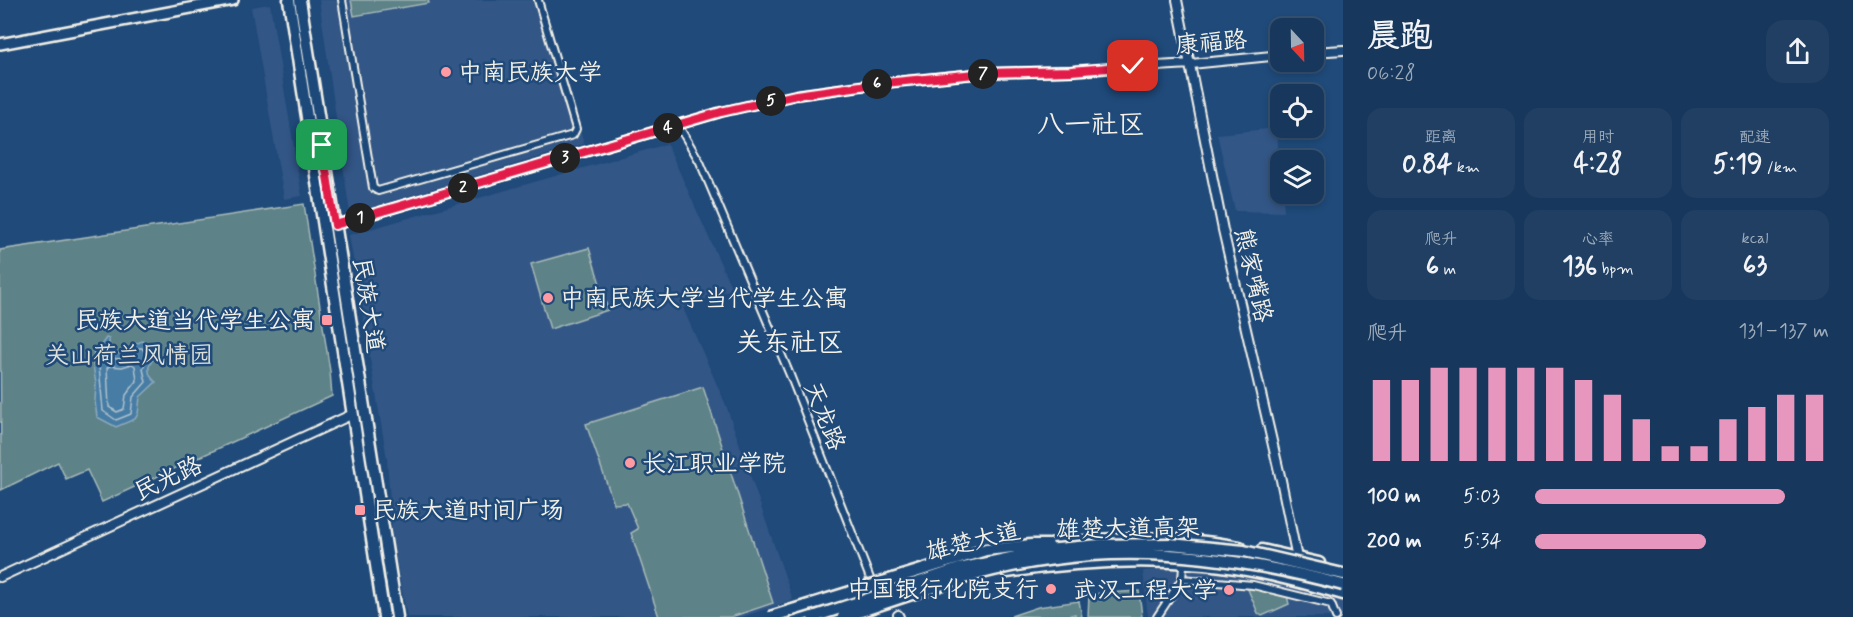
<!DOCTYPE html>
<html lang="zh">
<meta charset="utf-8">
<style>
:root{--surface:#17385c;--page:#203f62;--text:#f1f3f6;--muted:#9eacbb;--line:#365272;--accent:#e797bd}
body{margin:0;font-family:Mynerve,"LXGW WenKai TC",sans-serif;background:var(--page);color:var(--text);height:100vh;display:flex;flex-direction:column;font-size:22px;white-space:nowrap}
*{box-sizing:border-box;margin:0}
p{font-size:20px;color:var(--muted)}
.icon{flex:none;width:33px;height:33px;fill:none;stroke:currentColor;stroke-width:2;stroke-linecap:round;stroke-linejoin:round}
.map{position:relative;flex:1;overflow:hidden}
.sheet{display:flex;flex-direction:column;background:var(--surface);width:510px}
.sheet>*{flex:none}
.needle{width:39px;rotate:158deg}
.fabs{position:absolute;left:1270px;top:18px;display:grid;gap:12px}
.fabs a{display:grid;place-items:center;width:54px;height:54px;border-radius:12px;background:var(--surface);box-shadow:0 3px 9px #0003,0 0 0 2px var(--line);font-size:30px}
.pin{position:absolute;display:grid;place-items:center;width:51px;height:51px;color:#fff;margin:-26px;border-radius:12px;box-shadow:0 3px 9px #0006}
.km{position:absolute;width:30px;height:30px;margin:-15px;border-radius:50%;background:#222;color:#fff;font-size:16px;line-height:30px;text-align:center}
.round{display:grid;place-items:center;flex:none;width:63px;height:63px;border-radius:18px;background:var(--page)}
.overview{display:flex;align-items:center;justify-content:space-between;height:102px;padding:0 24px}
h1{font-size:33px;font-weight:800;line-height:45px}
.metrics{display:grid;grid-template-columns:repeat(3,1fr);gap:9px;height:102px;padding:6px 24px}
.metrics div{display:grid;align-content:center;border-radius:15px;background:var(--page);text-align:center}
.metrics b{font-size:26px;font-weight:800}
.metrics small{font-size:16px;font-weight:400}
.metrics p{font-size:16px}
.chart{height:168px;padding:12px 24px}
.chart p{display:flex;justify-content:space-between}
.chart svg{width:100%;height:108px;margin-top:6px;stroke:var(--accent);stroke-width:6}
ul{padding:0 24px;list-style:none;font-size:20px}
li{display:grid;grid-template-columns:96px 72px 1fr;align-items:center;height:45px}
li i{height:15px;border-radius:8px;background:var(--accent)}
main{display:flex;flex:1;min-height:0}
.map>svg:first-child{display:block}
.built{fill:#315686}
.green{fill:#5d8287;stroke:#a8bab8;stroke-width:1.5}
.water{fill:#477ca4;stroke:#8cabbf;stroke-width:1.5}
.lines{fill:none;stroke-linecap:round;stroke-linejoin:round}
.shore{stroke:#afc2cd;stroke-width:1.5}
.minor-casing{stroke:#f4f1e8;stroke-width:10}
.tertiary-casing{stroke:#f4f1e8;stroke-width:12}
.secondary-casing{stroke:#f4f1e8;stroke-width:14}
.primary-casing{stroke:#f4f1e8;stroke-width:15}
.minor{stroke:#1f4a7a;stroke-width:6}
.tertiary{stroke:#1f4a7a;stroke-width:8}
.secondary{stroke:#1f4a7a;stroke-width:9}
.primary{stroke:#1f4a7a;stroke-width:10}
.trunk-bridge-casing{stroke:#f4f1e8;stroke-width:15;stroke-linecap:butt}
.trunk-bridge{stroke:#1f4a7a;stroke-width:10}
.route-casing{stroke:#fff;stroke-width:12}
.route{stroke:#e11d48;stroke-width:8}
.poi-dot{fill:#ff9aa2;stroke:#1f4a7a;stroke-width:2}
.labels{text-anchor:middle;stroke-width:5;stroke-linejoin:round;paint-order:stroke}
.street-label{font-size:24px;fill:#f4f1e8;stroke:#1f4a7a}
.poi-label{font-size:24px;fill:#f4f1e8;stroke:#1f4a7a;text-anchor:start}
.park-label{font-size:24px;fill:#dde0d9;stroke:#1f4a7a}
.quarter-label{font-size:27px;fill:#f4f1e8;stroke:#1f4a7a}
</style>
<main>
<div class="map">
<svg width="1343" height="617" viewBox="0 0 1343 617">
<rect width="100%" height="100%" fill="#1f4a7a"/>
<filter id="ink" filterUnits="userSpaceOnUse"><feTurbulence type="fractalNoise" baseFrequency=".0167" numOctaves="2"/><feDisplacementMap in="SourceGraphic" scale="12" xChannelSelector="R" yChannelSelector="G"/><feConvolveMatrix kernelMatrix="1 2 1 2 8 2 1 2 1" color-interpolation-filters="sRGB"/></filter>
<g filter="url(#ink)">
<path class="built" d="M 319,0 L 543,0 L 584,144 L 350,214 Z
M 270,4 L 302,196 L 284,199 L 251,7 Z
M 1277,128 L 1281,194 L 1283,194 L 1284,212 L 1235,211 L 1217,134 Z
M 667,144 L 732,289 L 683,308 L 726,405 L 793,600 L 742,617 L 407,617 L 393,543 L 387,459 L 349,235 Z
M 1183,567 L 1290,584 L 1336,596 L 1343,600 L 1343,617 L 1148,617 L 1143,571 Z"/>
<path class="green" d="M 351,0 L 428,0 L 429,3 L 354,16 Z
M 304,204 L 330,371 L 332,396 L 102,502 L 87,470 L 66,479 L 58,462 L 1,490 L 0,250 Z
M 589,248 L 608,310 L 550,329 L 531,264 Z
M 703,387 L 773,603 L 731,617 L 659,617 L 631,533 L 638,529 L 627,503 L 614,504 L 586,424 Z
M 1247,587 L 1287,596 L 1289,604 L 1262,616 L 1258,613 Z
M 1139,591 L 1142,617 L 1088,617 L 1089,594 Z
M 1079,601 L 1082,617 L 1076,617 L 1075,614 L 1064,617 L 1011,616 L 1038,607 Z"/>
<path class="water" d="M 106,338 L 109,339 C 109,371 132,342 143,341 L 151,349 L 155,358 C 146,365 147,375 156,382 L 140,397 L 138,414 L 135,419 L 116,427 L 97,417 L 95,401 L 96,384 L 93,365 L 95,360 L 93,350 L 102,344 Z"/>
<g class="lines">
<path class="shore" d="M 139,348 L 142,348 L 147,355 L 143,369 L 146,382 L 133,397 L 131,414 L 116,420 L 103,411 L 99,366 L 101,355 L 104,353 C 117,364 128,358 139,348 Z
M 132,364 L 135,366 L 137,381 L 126,395 L 124,409 L 117,412 L 109,407 L 107,368 L 110,366 L 122,367 Z"/>
<g class="minor-casing">
<path id="minor" d="M 342,0 L 373,188 L 378,191 L 573,135 L 576,129 L 538,0
M 678,125 L 700,162 L 790,375 L 873,586
M 1182,579 L 1253,585 L 1331,604 L 1336,617
M 1157,617 L 1182,579 L 1183,567"/>
</g>
<g class="tertiary-casing">
<path id="tertiary" d="M 1177,0 L 1223,230 L 1281,480 L 1297,558
M 1314,52 L 1343,50
M 335,225 L 721,112 L 796,95 L 875,84 L 985,73 L 1071,71 L 1191,64 L 1281,55
M 0,577 L 353,414
M 898,615 L 899,617"/>
</g>
<g class="secondary-casing">
<path id="secondary" d="M 0,44 L 233,0"/>
</g>
<g class="primary-casing">
<path id="primary" d="M 289,0 L 384,617
M 300,0 L 397,617
M 1050,545 C 1113,536 1177,535 1240,547
M 1262,550 L 1319,563
M 959,563 L 1011,551
M 1007,572 C 1072,562 1138,558 1204,564 C 1250,568 1298,581 1343,594
M 796,617 L 898,583"/>
</g>
<use href="#minor" class="minor"/>
<use href="#tertiary" class="tertiary"/>
<use href="#secondary" class="secondary"/>
<use href="#primary" class="primary"/>
<g class="trunk-bridge-casing">
<path id="trunk-bridge" d="M 770,617 L 986,550 L 1031,545 L 1048,545
M 813,617 L 959,569 L 1047,550 L 1099,545 L 1170,544 L 1244,551 L 1343,574
M 843,617 C 912,594 981,568 1054,559 C 1150,545 1250,560 1343,585"/>
</g>
<use href="#trunk-bridge" class="trunk-bridge"/>
</g>
</g>
<g class="lines" filter="url(#ink)">
<g class="route-casing">
<path id="route" d="M 322,145 L 335,225 L 721,112 L 796,95 L 875,84 L 985,73 L 1071,71 L 1133,66"/>
</g>
<use href="#route" class="route"/>
</g>
<g class="poi-dot">
<circle cx="446" cy="72" r="6"/>
<circle cx="548" cy="298" r="6"/>
<rect x="321" y="314" width="12" height="12" rx="3"/>
<circle cx="630" cy="463" r="6"/>
<rect x="354" y="504" width="12" height="12" rx="3"/>
<circle cx="1051" cy="589" r="6"/>
<circle cx="1229" cy="590" r="6"/>
</g>
<g class="labels">
<g class="street-label">
<text transform="translate(1211 42) rotate(-5)" y="8">康福路</text>
<text transform="translate(1254 275) rotate(77)" y="8">熊家嘴路</text>
<text transform="translate(369 305) rotate(81)" y="8">民族大道</text>
<text transform="translate(825 416) rotate(68)" y="8">天龙路</text>
<text transform="translate(168 478) rotate(-25)" y="8">民光路</text>
<text transform="translate(1128 528) rotate(-1)" y="8">雄楚大道高架</text>
<text transform="translate(973 541) rotate(-14)" y="8">雄楚大道</text>
</g>
<g class="poi-label">
<text x="458" y="80">中南民族大学</text>
<text x="560" y="306">中南民族大学当代学生公寓</text>
<text x="315" y="328" text-anchor="end">民族大道当代学生公寓</text>
<text x="642" y="471">长江职业学院</text>
<text x="372" y="518">民族大道时间广场</text>
<text x="1039" y="597" text-anchor="end">中国银行化院支行</text>
<text x="1217" y="598" text-anchor="end">武汉工程大学</text>
</g>
<g class="park-label">
<text x="129" y="363">关山荷兰风情园</text>
</g>
<g class="quarter-label">
<text x="1091" y="133">八一社区</text>
<text x="790" y="351">关东社区</text>
</g>
</g>
</svg>
<div class="fabs">
<a><svg class="needle" viewBox="-14 -14 28 28"><path d="M0-13l5 13h-10z" fill="#e53935"/><path d="M0 13l5-13h-10z" fill="#9eacbb"/></svg></a>
<a><svg class="icon" aria-label="locate" viewBox="0 0 24 24"><circle cx="12" cy="12" r="6"/><path d="M12 2v4M12 18v4M2 12h4M18 12h4"/></svg></a>
<a><svg class="icon" aria-label="layers" viewBox="0 0 24 24"><path d="M12 4l9 5-9 5-9-5zM3 14l9 5 9-5"/></svg></a>
</div>
<div class="pin" style="left:322px;top:145px;background:#1e9e55"><svg class="icon" aria-label="arrive" viewBox="0 0 24 24"><path d="M6 21V4h12l-3 4 3 4H6"/></svg></div>
<div class="pin" style="left:1133px;top:66px;background:#d93025"><svg class="icon" aria-label="check" viewBox="0 0 24 24"><path d="M5 12l5 5 9-10"/></svg></div>
<b class="km" style="left:360px;top:218px">1</b>
<b class="km" style="left:463px;top:188px">2</b>
<b class="km" style="left:565px;top:158px">3</b>
<b class="km" style="left:668px;top:128px">4</b>
<b class="km" style="left:771px;top:101px">5</b>
<b class="km" style="left:877px;top:84px">6</b>
<b class="km" style="left:983px;top:74px">7</b>
</div>
<section class="sheet">
<div class="overview"><div><h1>晨跑</h1><p>06:28</p></div><a class="round"><svg class="icon" aria-label="share" viewBox="0 0 24 24"><path d="M12 15V3M7 8l5-5 5 5M5 13v7h14v-7"/></svg></a></div>
<div class="metrics">
<div><p>距离</p><b>0.84<small> km</small></b></div>
<div><p>用时</p><b>4:28</b></div>
<div><p>配速</p><b>5:19<small> /km</small></b></div>
</div>
<div class="metrics">
<div><p>爬升</p><b>6<small> m</small></b></div>
<div><p>心率</p><b>136<small> bpm</small></b></div>
<div><p>kcal</p><b>63</b></div>
</div>
<div class="chart"><p><span>爬升</span>131–137 m</p>
<svg viewBox="0 0 160 44" preserveAspectRatio="none"><path d="M5 44V11M15 44V11M25 44V6M35 44V6M45 44V6M55 44V6M65 44V6M75 44V11M85 44V17M95 44V27M105 44V38M115 44V38M125 44V27M135 44V22M145 44V17M155 44V17"/></svg>
</div>
<ul>
<li><b>100 m</b>5:03<i style="width:85%"></i></li>
<li><b>200 m</b>5:34<i style="width:58%"></i></li>
</ul>
</section>
</main>
